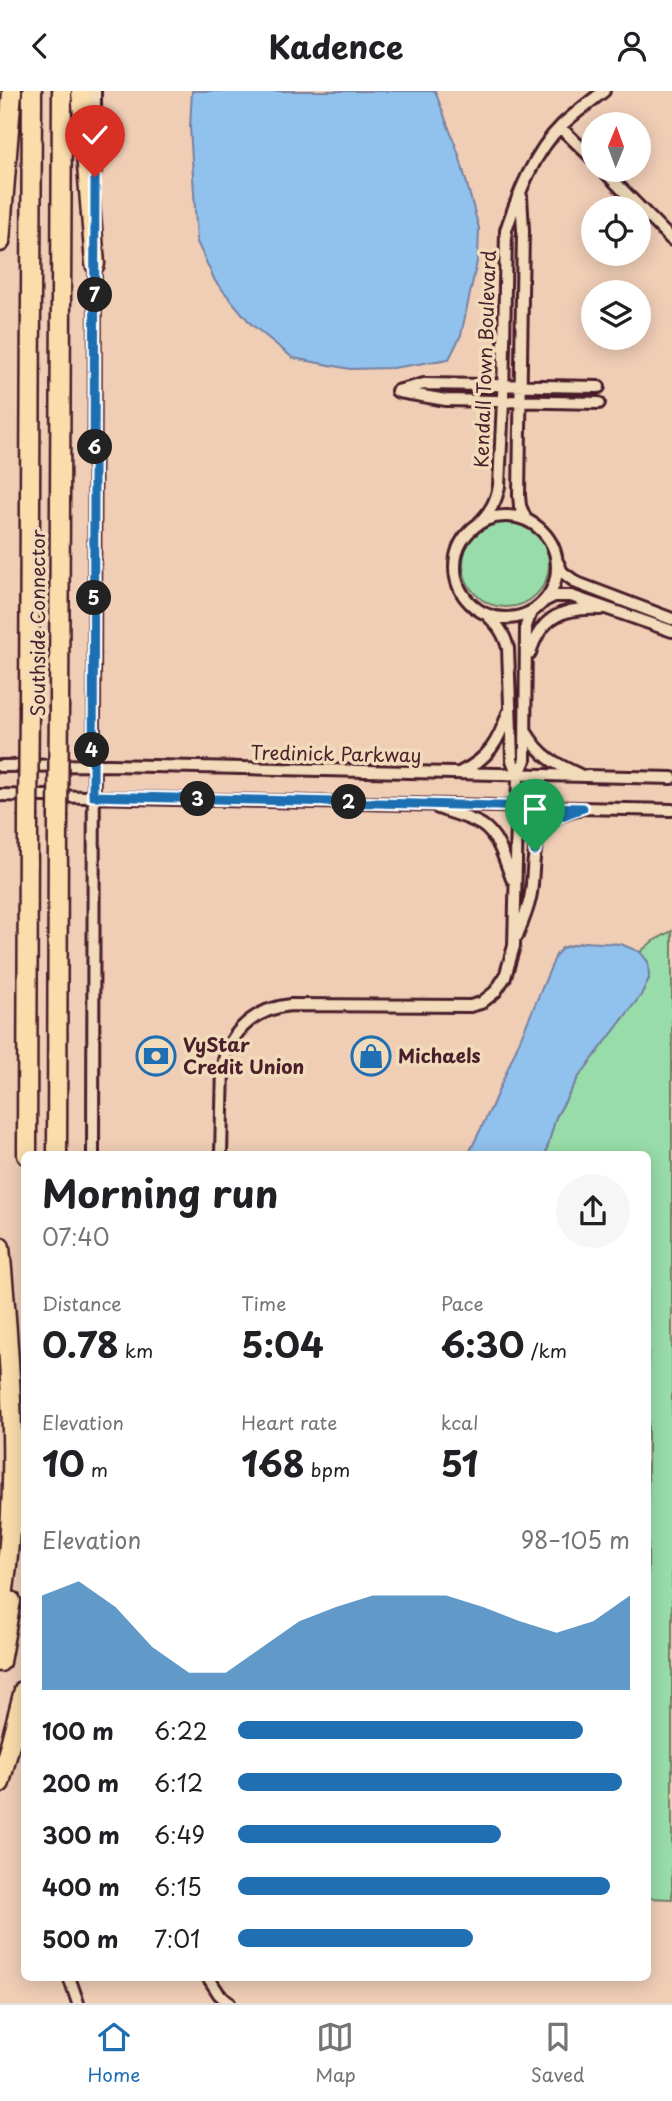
<!DOCTYPE html>
<meta charset="utf-8">
<style>
:root{--surface:#fff;--page:#f6f6f6;--text:#202124;--muted:#757577;--line:#e0e0e0;--accent:#1f6fb2}
body{margin:0;font-family:"Playpen Sans",sans-serif;background:var(--page);color:var(--text);height:100vh;display:flex;flex-direction:column;font-size:26px;white-space:nowrap}
*{box-sizing:border-box;margin:0}
p{font-size:23px;color:var(--muted)}
.icon{flex:none;width:38px;height:38px;fill:none;stroke:currentColor;stroke-width:2;stroke-linecap:round;stroke-linejoin:round}
.map{position:relative;flex:1;overflow:hidden}
.sheet{position:absolute;left:21px;top:1060px;width:630px;height:830px;display:flex;flex-direction:column;background:var(--surface);border-radius:10px;box-shadow:0 4px 18px #0003}
.sheet>*{flex:none}
.needle{width:46px;rotate:1deg}
.tools{position:absolute;left:581px;top:21px;display:grid;gap:14px}
.tools a{display:grid;place-items:center;width:70px;height:70px;border-radius:50%;background:var(--surface);box-shadow:0 4px 18px #0003;font-size:35px}
.pin{position:absolute;display:grid;place-items:center;width:60px;height:60px;color:#fff;margin:-72px -30px;border-radius:50% 50% 50% 0;rotate:-45deg;box-shadow:0 0 7px #0007}
.pin .icon{rotate:45deg}
.km{position:absolute;width:35px;height:35px;margin:-18px;border-radius:50%;background:#222;color:#fff;font-size:19px;line-height:35px;text-align:center}
.round{display:grid;place-items:center;flex:none;width:74px;height:74px;border-radius:37px;background:var(--page)}
.head{display:flex;align-items:center;justify-content:space-between;height:119px;padding:0 21px}
h1{font-size:38px;font-weight:700;line-height:52px}
.stats{display:grid;grid-template-columns:repeat(3,1fr);gap:10px;height:119px;padding:7px 21px}
.stats div{display:grid;align-content:center}
.stats b{font-size:35px;font-weight:700}
.stats small{font-size:19px;font-weight:400}
.stats p{font-size:19px}
.chart{height:196px;padding:14px 21px}
.chart p{display:flex;justify-content:space-between}
.chart svg{width:100%;height:126px;margin-top:7px;fill:var(--accent);opacity:.7}
ul{padding:0 21px;list-style:none;font-size:23px}
li{display:grid;grid-template-columns:112px 84px 1fr;align-items:center;height:52px}
li i{height:18px;border-radius:9px;background:var(--accent)}
header{display:flex;justify-content:space-between;align-items:center;height:91px;padding:0 21px;background:var(--surface);font-size:32px;font-weight:700}
.menu{display:flex;justify-content:space-around;align-items:center;height:98px;border-top:2px solid var(--line);background:var(--surface);font-size:19px;color:var(--muted)}
.menu a{display:grid;justify-items:center;gap:4px}
.menu .on{color:var(--accent)}
.map>svg:first-child{display:block}
.green{fill:#98dda9;stroke:#717e6a;stroke-width:2}
.water{fill:#91c1ed;stroke:#75809f;stroke-width:2}
.lines{fill:none;stroke-linecap:round;stroke-linejoin:round}
.minor-casing{stroke:#4a1f2b;stroke-width:16}
.highway-casing{stroke:#4a1f2b;stroke-width:23}
.minor{stroke:#f1dbba;stroke-width:10}
.highway{stroke:#faddab;stroke-width:18}
.highway-bridge-casing{stroke:#4a1f2b;stroke-width:23;stroke-linecap:butt}
.highway-bridge{stroke:#faddab;stroke-width:18}
.route-casing{stroke:#fff;stroke-width:14}
.route{stroke:#1f6fb2;stroke-width:9}
.labels{text-anchor:middle;stroke-width:7;stroke-linejoin:round;paint-order:stroke}
.street-label{font-size:19px;fill:#4a1f2b;stroke:#f1dbba}
.poi-label{font-size:19px;font-weight:bold;fill:#4a1f2b;stroke:#f1dbba;text-anchor:start}
</style>
<header><svg class="icon" aria-label="back" viewBox="0 0 24 24"><path d="M15 5l-7 7 7 7"/></svg>Kadence<svg class="icon" aria-label="person" viewBox="0 0 24 24"><circle cx="12" cy="8" r="4"/><path d="M4 21q1-7 8-7t8 7"/></svg></header>
<div class="map">
<svg width="672" height="1912" viewBox="0 0 672 1912">
<rect width="100%" height="100%" fill="#f0ceb6"/>
<filter id="ink" filterUnits="userSpaceOnUse"><feTurbulence type="fractalNoise" baseFrequency=".0143" numOctaves="2"/><feDisplacementMap in="SourceGraphic" scale="14" xChannelSelector="R" yChannelSelector="G"/><feConvolveMatrix kernelMatrix="1 2 1 2 8 2 1 2 1" color-interpolation-filters="sRGB"/></filter>
<g filter="url(#ink)">
<path class="green" d="M463 473a43 43 0 1 1 86 0a43 43 0 1 1-86 0Z
M 672,840 L 672,1808 L 648,1807 L 648,1064 L 545,1064 L 556,1026 L 578,987 L 641,904 L 649,888 L 648,871 L 640,861 L 653,850 Z"/>
<path class="water" d="M 192,0 L 435,0 L 459,64 L 479,137 L 478,166 L 461,244 L 449,268 L 393,277 L 350,278 L 293,267 L 251,233 L 215,190 L 197,151 L 190,36 Z
M 584,851 L 621,853 L 640,861 L 648,871 L 649,887 L 641,904 L 578,987 L 556,1026 L 545,1064 L 468,1064 L 491,1017 L 556,864 L 562,857 Z"/>
<g class="lines">
<g class="minor-casing">
<path id="minor" d="M 560,36 L 593,68
M 603,79 L 672,149
M 95,81 L 95,0
M 521,105 L 523,139 L 519,404 L 520,415 L 526,429
M 397,300 L 424,293 L 599,296
M 399,301 L 446,309 L 599,312
M455 476a51 51 0 1 1 102 0a51 51 0 1 1-102 0Z
M 479,432 C 490,421 496,411 499,395 L 503,310 L 506,139 C 518,104 534,61 562,34 C 575,22 590,11 604,0
M 558,472 L 562,481 L 577,492 L 672,528
M 546,509 L 554,505 L 571,505 L 672,540
M 488,525 C 499,535 504,543 508,557 L 512,669 L 518,685
M 530,562 C 541,525 564,516 600,518
M 526,641 C 541,666 554,672 580,684
M 0,675 L 109,674 L 672,687
M 461,681 C 489,667 498,651 508,622
M 0,704 L 672,719
M 438,717 C 452,722 469,726 482,734 C 499,745 505,770 512,788
M 517,845 C 522,831 529,817 531,802 C 535,776 529,741 556,727 C 563,723 571,721 578,719
M 93,1064 L 95,167
M 221,1064 L 223,974 C 230,939 256,918 290,914 L 470,915 L 481,912 L 495,901 L 505,886 L 514,855 L 518,685 L 525,669 L 526,535 L 531,521
M 69,1886 L 78,1912
M 208,1886 L 219,1903 L 229,1912"/>
</g>
<g class="highway-casing">
<path id="highway" d="M 81,0 L 95,173
M 0,151 L 12,0
M 29,614 L 32,0
M 59,615 L 62,0
M 27,1064 L 28,726
M 57,1064 L 58,726
M 0,1156 C 11,1275 21,1406 0,1524
M 21,1434 L 24,1378
M 0,1571 L 11,1510
M 0,1692 L 24,1599"/>
</g>
<use href="#minor" class="minor"/>
<use href="#highway" class="highway"/>
<g class="highway-bridge-casing">
<path id="highway-bridge" d="M 28,726 L 29,614
M 58,726 L 59,615"/>
</g>
<use href="#highway-bridge" class="highway-bridge"/>
</g>
</g>
<g class="lines" filter="url(#ink)">
<g class="route-casing">
<path id="route" d="M 95,86 L 93,705 L 583,717 C 556,727 542,730 535,760"/>
</g>
<use href="#route" class="route"/>
</g>
<defs>
<g id="bank-ring" transform="scale(2.0125)"><circle r="9.5" fill="#f1dbba" stroke="#1f6fb2" stroke-width="1.5"/><path d="M-6-4H6V4H-6ZM0-2.3a2.3 2.3 0 1 0 0 4.6a2.3 2.3 0 1 0 0-4.6Z" fill="#1f6fb2"/></g>
<g id="shop-ring" transform="scale(2.0125)"><circle r="9.5" fill="#f1dbba" stroke="#1f6fb2" stroke-width="1.5"/><path d="M-5-2.5h2.3a2.7 3.5 0 0 1 5.4 0H5L5.5 6h-11ZM-1.5-2.5h3a1.5 2.3 0 0 0-3 0Z" fill="#1f6fb2"/></g>
</defs>
<g fill-rule="evenodd">
<use href="#bank-ring" x="156" y="965"/>
<use href="#shop-ring" x="371" y="965"/>
</g>
<g class="labels">
<g class="street-label">
<text transform="translate(485 268) rotate(-88)" y="7">Kendall Town Boulevard</text>
<text transform="translate(38 532) rotate(-90)" y="7">Southside Connector</text>
<text transform="translate(336 663) rotate(1)" y="7">Tredinick Parkway</text>
</g>
<g class="poi-label">
<text x="183" y="961">VyStar<tspan x="183" dy="22">Credit Union</tspan></text>
<text x="398" y="972">Michaels</text>
</g>
</g>
</svg>
<div class="tools">
<a><svg class="needle" viewBox="-14 -14 28 28"><path d="M0-13l5 13h-10z" fill="#e53935"/><path d="M0 13l5-13h-10z" fill="#757577"/></svg></a>
<a><svg class="icon" aria-label="locate" viewBox="0 0 24 24"><circle cx="12" cy="12" r="6"/><path d="M12 2v4M12 18v4M2 12h4M18 12h4"/></svg></a>
<a><svg class="icon" aria-label="layers" viewBox="0 0 24 24"><path d="M12 4l9 5-9 5-9-5zM3 14l9 5 9-5"/></svg></a>
</div>
<div class="pin" style="left:535px;top:760px;background:#1e9e55"><svg class="icon" aria-label="arrive" viewBox="0 0 24 24"><path d="M6 21V4h12l-3 4 3 4H6"/></svg></div>
<div class="pin" style="left:95px;top:86px;background:#d93025"><svg class="icon" aria-label="check" viewBox="0 0 24 24"><path d="M5 12l5 5 9-10"/></svg></div>
<b class="km" style="left:349px;top:711px">2</b>
<b class="km" style="left:198px;top:708px">3</b>
<b class="km" style="left:92px;top:659px">4</b>
<b class="km" style="left:94px;top:507px">5</b>
<b class="km" style="left:95px;top:356px">6</b>
<b class="km" style="left:95px;top:204px">7</b>
<section class="sheet">
<div class="head"><div><h1>Morning run</h1><p>07:40</p></div><a class="round"><svg class="icon" aria-label="share" viewBox="0 0 24 24"><path d="M12 15V3M7 8l5-5 5 5M5 13v7h14v-7"/></svg></a></div>
<div class="stats">
<div><p>Distance</p><b>0.78<small> km</small></b></div>
<div><p>Time</p><b>5:04</b></div>
<div><p>Pace</p><b>6:30<small> /km</small></b></div>
</div>
<div class="stats">
<div><p>Elevation</p><b>10<small> m</small></b></div>
<div><p>Heart rate</p><b>168<small> bpm</small></b></div>
<div><p>kcal</p><b>51</b></div>
</div>
<div class="chart"><p><span>Elevation</span>98–105 m</p>
<svg viewBox="0 0 160 44" preserveAspectRatio="none"><path d="M0 44V11L10 6L20 15L30 29L40 38L50 38L60 29L70 20L80 15L90 11L100 11L110 11L120 15L130 20L140 24L150 20L160 11V44z"/></svg>
</div>
<ul>
<li><b>100 m</b>6:22<i style="width:88%"></i></li>
<li><b>200 m</b>6:12<i style="width:98%"></i></li>
<li><b>300 m</b>6:49<i style="width:67%"></i></li>
<li><b>400 m</b>6:15<i style="width:95%"></i></li>
<li><b>500 m</b>7:01<i style="width:60%"></i></li>
</ul>
</section>
</div>
<nav class="menu">
<a class="on"><svg class="icon" aria-label="home" viewBox="0 0 24 24"><path d="M3 11l9-7 9 7M6 9v11h12V9"/></svg>Home</a>
<a><svg class="icon" aria-label="map" viewBox="0 0 24 24"><path d="M3 6l6-2 6 2 6-2v14l-6 2-6-2-6 2zM9 4v14M15 6v14"/></svg>Map</a>
<a><svg class="icon" aria-label="saved" viewBox="0 0 24 24"><path d="M7 4h10v16l-5-4-5 4z"/></svg>Saved</a>
</nav>
